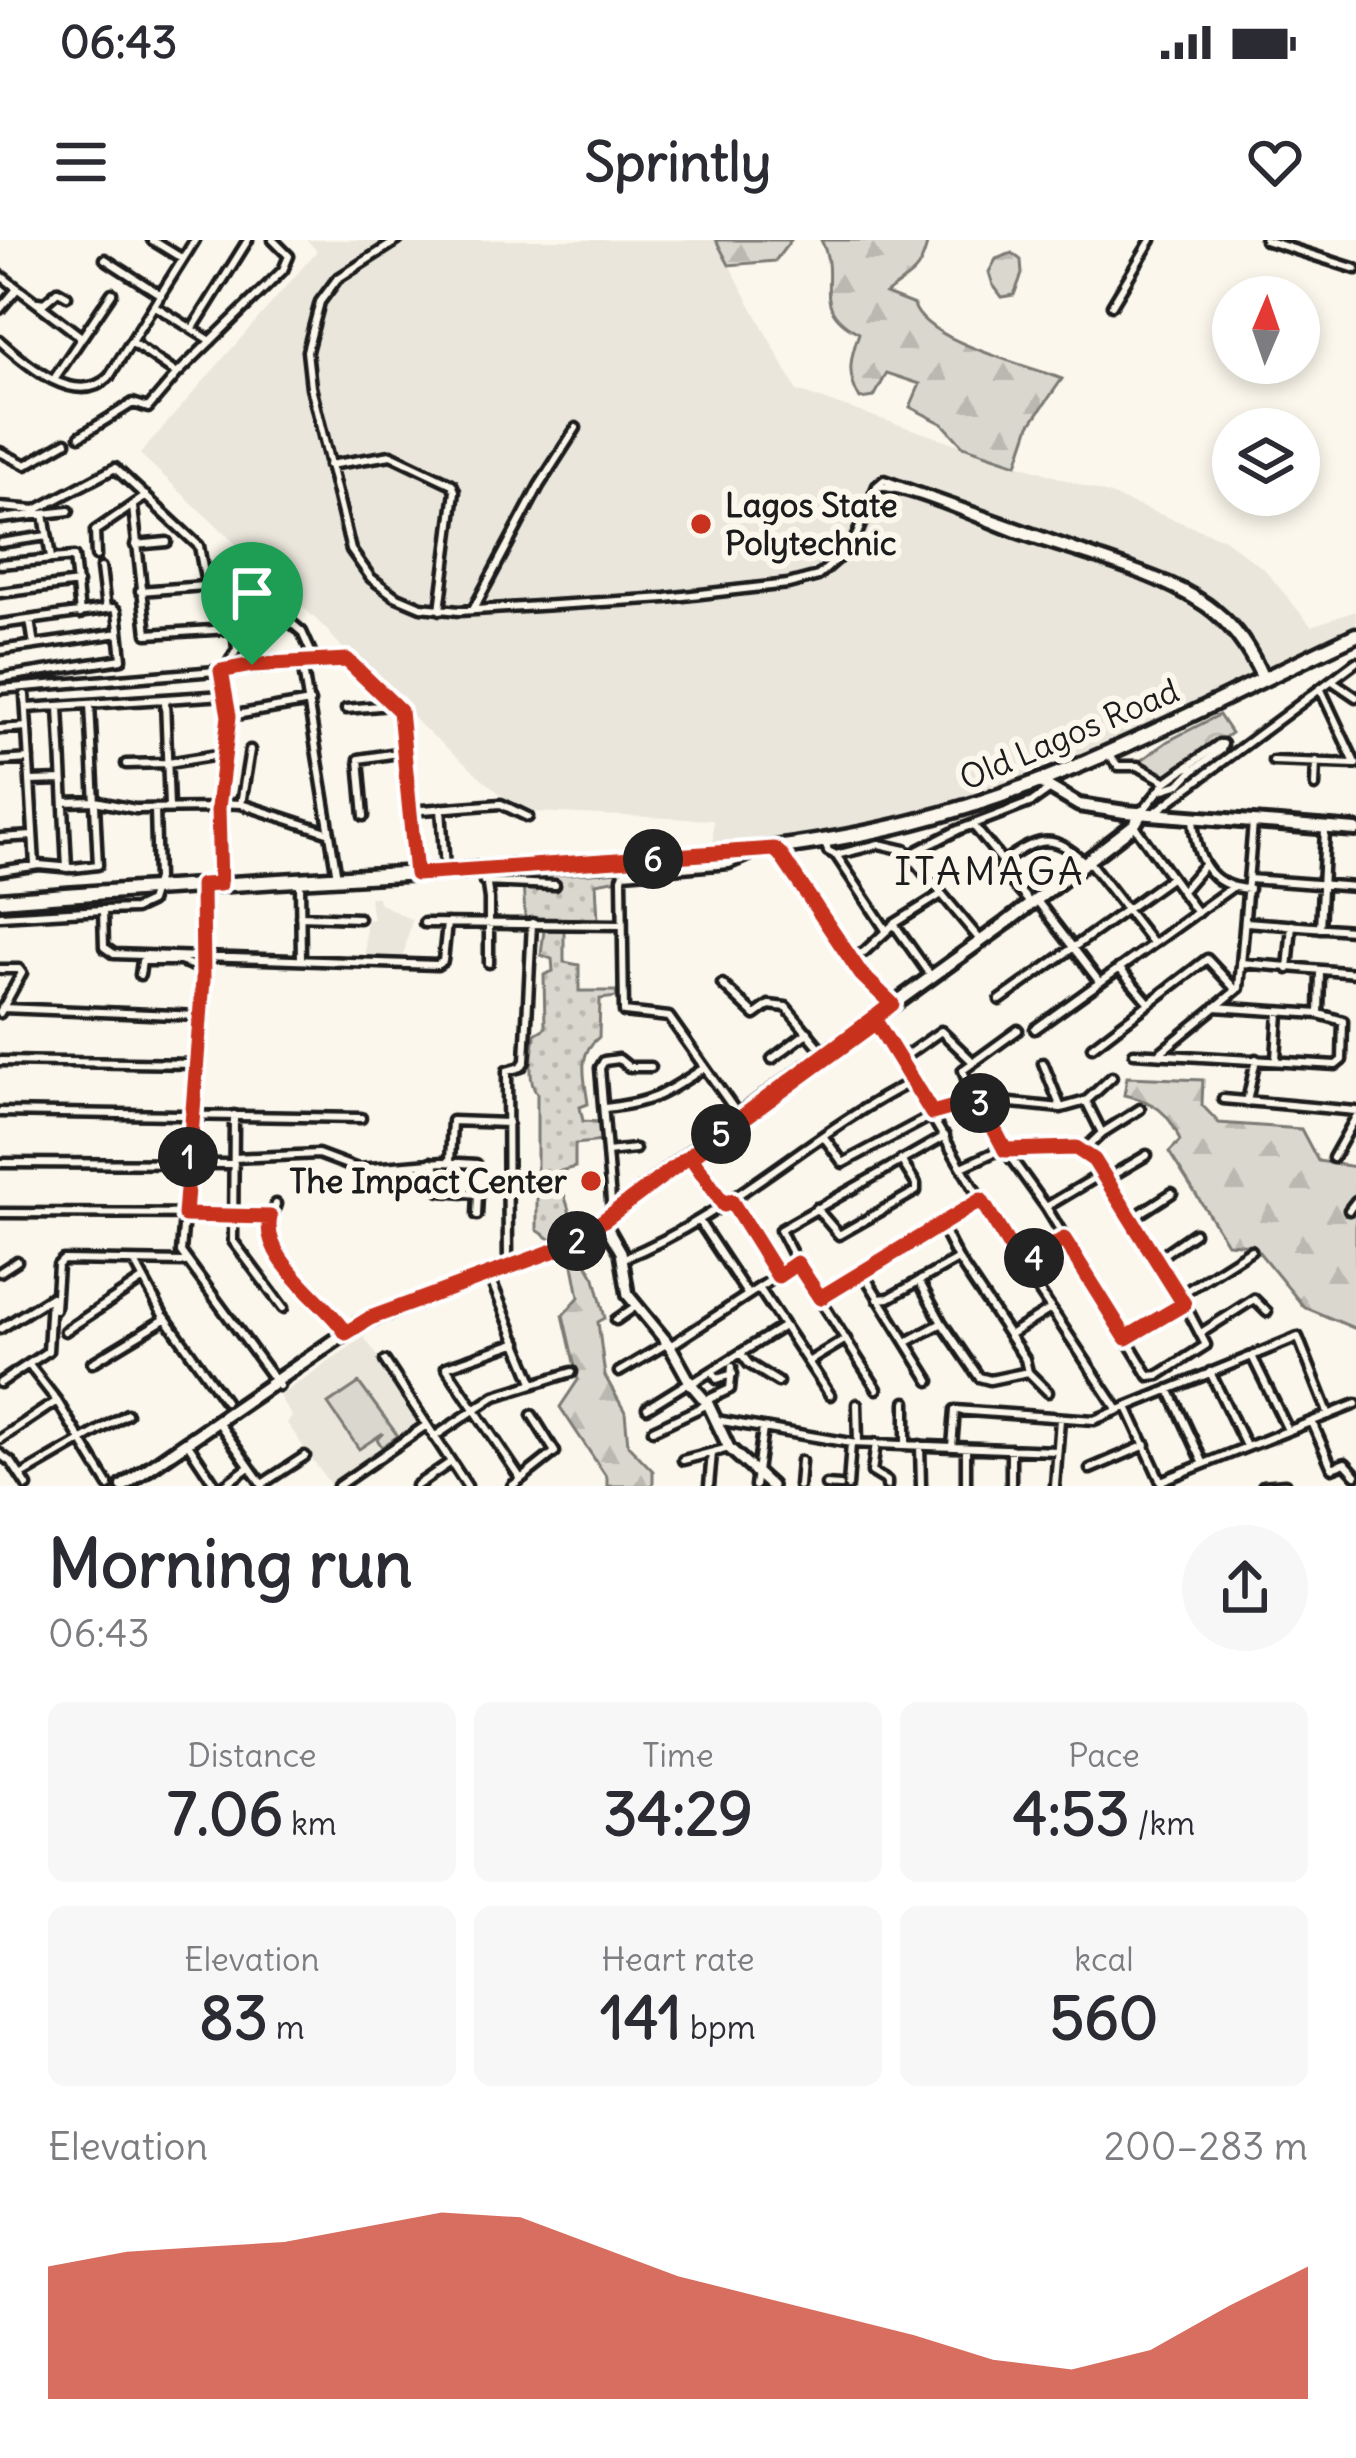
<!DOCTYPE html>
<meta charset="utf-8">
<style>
:root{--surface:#fff;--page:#f7f7f7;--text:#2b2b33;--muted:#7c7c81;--accent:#c8321e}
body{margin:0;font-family:Delius,sans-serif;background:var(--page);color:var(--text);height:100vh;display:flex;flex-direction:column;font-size:45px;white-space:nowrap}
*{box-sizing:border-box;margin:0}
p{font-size:39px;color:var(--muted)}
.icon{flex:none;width:66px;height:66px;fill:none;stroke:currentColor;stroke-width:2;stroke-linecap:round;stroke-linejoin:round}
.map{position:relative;height:1246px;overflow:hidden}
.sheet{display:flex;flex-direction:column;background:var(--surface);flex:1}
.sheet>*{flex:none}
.needle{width:78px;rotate:2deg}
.controls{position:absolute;left:1212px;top:36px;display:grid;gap:24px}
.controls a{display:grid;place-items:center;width:108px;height:108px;border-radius:50%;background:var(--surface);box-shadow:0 6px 18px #0003;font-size:60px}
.pin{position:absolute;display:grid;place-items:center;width:102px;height:102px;color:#fff;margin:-123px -51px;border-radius:50% 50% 50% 0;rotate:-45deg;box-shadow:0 0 12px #0007}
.pin .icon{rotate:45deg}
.km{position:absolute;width:60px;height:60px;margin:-30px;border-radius:50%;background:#222;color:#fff;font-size:33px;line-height:60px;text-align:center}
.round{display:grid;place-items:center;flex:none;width:126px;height:126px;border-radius:63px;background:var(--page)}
.head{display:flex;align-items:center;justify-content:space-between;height:204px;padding:0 48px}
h1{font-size:66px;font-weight:800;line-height:90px}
.metrics{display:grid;grid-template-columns:repeat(3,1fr);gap:18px;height:204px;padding:12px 48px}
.metrics div{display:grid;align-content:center;border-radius:18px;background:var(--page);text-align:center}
.metrics b{font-size:60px;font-weight:800}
.metrics small{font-size:33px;font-weight:400}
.metrics p{font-size:33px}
.chart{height:336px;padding:24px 48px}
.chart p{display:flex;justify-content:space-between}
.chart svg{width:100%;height:216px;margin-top:12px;fill:var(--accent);opacity:.7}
.status{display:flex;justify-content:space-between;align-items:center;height:84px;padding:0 60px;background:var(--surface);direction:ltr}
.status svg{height:33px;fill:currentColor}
header{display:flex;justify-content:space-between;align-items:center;height:156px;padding:0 48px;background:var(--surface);font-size:54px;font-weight:800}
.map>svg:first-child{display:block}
.built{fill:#eae6dc}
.grass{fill:url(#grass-dots);stroke:#7b7a75;stroke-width:3}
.forest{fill:url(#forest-firs);stroke:#7b7a75;stroke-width:3}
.park{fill:url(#park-crowns);stroke:#7b7a75;stroke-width:3}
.garden{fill:#dad7ce;stroke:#7b7a75;stroke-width:3}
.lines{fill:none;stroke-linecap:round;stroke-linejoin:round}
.minor-casing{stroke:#1c1c1c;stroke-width:15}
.tertiary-casing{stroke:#1c1c1c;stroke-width:18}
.secondary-casing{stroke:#1c1c1c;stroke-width:20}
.primary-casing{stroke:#1c1c1c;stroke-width:21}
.minor{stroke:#fbf7ec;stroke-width:6}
.tertiary{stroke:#fbf7ec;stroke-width:9}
.secondary{stroke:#fbf7ec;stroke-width:10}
.primary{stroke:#fbf7ec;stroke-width:12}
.route-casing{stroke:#fff;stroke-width:24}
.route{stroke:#c8321e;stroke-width:15}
.poi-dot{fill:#c8321e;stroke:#fbf7ec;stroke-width:4.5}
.labels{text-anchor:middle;stroke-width:12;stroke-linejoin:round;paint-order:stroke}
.poi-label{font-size:33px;font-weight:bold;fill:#1c1c1c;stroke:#fbf7ec;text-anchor:start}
.street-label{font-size:33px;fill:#1c1c1c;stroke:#fbf7ec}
.quarter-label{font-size:39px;letter-spacing:3px;fill:#1c1c1c;stroke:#fbf7ec}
</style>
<div class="status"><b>06:43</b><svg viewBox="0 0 49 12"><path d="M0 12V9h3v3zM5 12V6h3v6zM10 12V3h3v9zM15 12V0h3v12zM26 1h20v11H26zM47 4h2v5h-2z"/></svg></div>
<header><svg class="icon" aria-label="menu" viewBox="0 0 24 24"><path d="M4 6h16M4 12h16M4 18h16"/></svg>Sprintly<svg class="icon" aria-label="heart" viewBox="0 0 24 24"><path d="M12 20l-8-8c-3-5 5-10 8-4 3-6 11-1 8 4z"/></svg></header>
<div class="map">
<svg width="1356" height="1246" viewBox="0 0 1356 1246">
<defs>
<pattern id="grass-dots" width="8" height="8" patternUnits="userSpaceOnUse" patternTransform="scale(3)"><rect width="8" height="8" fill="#dad7ce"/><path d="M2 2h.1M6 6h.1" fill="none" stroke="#bab8b0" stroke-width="1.8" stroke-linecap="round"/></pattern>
<pattern id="forest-firs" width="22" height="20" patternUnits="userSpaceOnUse" patternTransform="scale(3)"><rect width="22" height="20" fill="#dad7ce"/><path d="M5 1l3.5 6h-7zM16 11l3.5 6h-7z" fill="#bab8b0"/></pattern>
<pattern id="park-crowns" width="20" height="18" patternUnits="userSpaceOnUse" patternTransform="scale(3)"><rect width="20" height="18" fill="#dad7ce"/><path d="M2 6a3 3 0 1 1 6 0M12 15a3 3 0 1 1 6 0" fill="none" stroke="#bab8b0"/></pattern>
</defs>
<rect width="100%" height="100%" fill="#fbf7ec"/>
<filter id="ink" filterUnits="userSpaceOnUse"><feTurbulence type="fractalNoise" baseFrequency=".00833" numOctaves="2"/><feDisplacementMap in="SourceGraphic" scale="24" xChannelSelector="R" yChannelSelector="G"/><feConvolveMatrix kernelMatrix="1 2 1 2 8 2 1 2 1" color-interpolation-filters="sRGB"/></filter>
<g filter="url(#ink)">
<path class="built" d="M 307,0 L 716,0 L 797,151 L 1105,253 L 1224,299 L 1265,330 L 1311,386 L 1356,371 L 1356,392 L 1097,512 L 975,563 L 823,598 L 713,610 L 713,580 L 534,572 L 505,558 L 425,489 L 354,421 L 323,386 L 140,214 L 317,11 Z
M 369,657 L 378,657 L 379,663 L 412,680 L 402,721 L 365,719 L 366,680 L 373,679 Z
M 364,1097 L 425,1182 L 331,1246 L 287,1183 L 292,1177 L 279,1156 Z"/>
<path class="grass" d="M 623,625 L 619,639 L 596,643 L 598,680 L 564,685 L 564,722 L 579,725 L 579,751 L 616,751 L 617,757 L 600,759 L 599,797 C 576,814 585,839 588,864 L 580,867 L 583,881 L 600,882 L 603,901 L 575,904 L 575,927 L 557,932 L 575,989 L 556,1003 L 537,990 L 537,854 C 526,838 533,813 535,794 L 545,788 L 544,735 L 553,731 L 552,719 L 541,715 L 545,682 L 525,680 L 523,640 L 486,640 L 480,632 Z"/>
<path class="forest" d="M 716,0 L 791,0 L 775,21 L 729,25 Z
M 821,0 L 928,0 C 920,37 910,34 886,54 L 914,65 C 925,101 1027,125 1062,139 L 1030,185 L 1017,224 L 963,206 L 943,184 L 910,167 L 920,144 L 887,133 L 874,157 L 860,159 C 846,136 850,118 859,93 C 807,67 842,40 821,0 Z
M 1012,13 L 1021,20 L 1022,34 L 1014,55 L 1002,57 L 993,45 L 989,32 L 996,19 Z
M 1127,837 L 1203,840 L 1202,865 L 1219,883 L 1301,889 L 1318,921 L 1356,927 L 1356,1089 L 1304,1067 L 1253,1005 L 1227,1003 L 1169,912 L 1180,901 C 1170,872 1153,861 1124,855 Z
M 580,1012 L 595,1038 L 605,1078 L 598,1082 L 605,1136 L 625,1172 L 628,1205 L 653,1231 L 653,1246 L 607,1246 L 607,1238 L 560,1167 L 578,1140 L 563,1075 L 579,1057 L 572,1020 Z"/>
<path class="park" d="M 1219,475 L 1231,493 L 1167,540 L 1140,521 L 1168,501 Z"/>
<path class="garden" d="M 359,1143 L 398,1196 L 382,1207 L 377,1199 L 383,1193 L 359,1209 L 328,1164 Z"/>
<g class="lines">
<g class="minor-casing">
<path id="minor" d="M 152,0 L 183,19
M 398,0 L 337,39 L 320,62 L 307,111 L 311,147 L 351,310 L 371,338 L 395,356 L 421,367 L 459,371 L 666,358 L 788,344 L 818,336 L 845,312 L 855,299 L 877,246
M 1265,0 L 1356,29
M 105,19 L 161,55
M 0,35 L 80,96
M 38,62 L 44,63 L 58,51 L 67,56
M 1112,65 L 1151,0
M 155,66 L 211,101
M 0,69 L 17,49
M 193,88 L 248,0
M 0,101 C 27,125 76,168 109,137 L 195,0
M 131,102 L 177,134
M 54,139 L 112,53
M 80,196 L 133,163 L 148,168 L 177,134 L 283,30 L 289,16 L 273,0
M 0,212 L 26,225 L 66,202
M 329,225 L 391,215 L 452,244 L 455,251 L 440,370
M 877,246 L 884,240 C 954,265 1023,289 1092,314 C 1134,329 1183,342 1218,371 C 1240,389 1254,412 1265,438
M 877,246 C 914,248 979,279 1016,293 C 1078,315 1150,330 1205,367 C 1231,385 1248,412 1261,439
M 0,267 L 36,270 L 115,228 L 199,306 L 206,344
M 133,267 L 147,394 L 246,388
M 44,274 L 51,318
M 0,279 L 69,271
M 0,303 L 47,296
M 135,305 L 167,302
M 96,316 L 95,291 L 146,256
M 0,324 L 74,317 L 80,374
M 101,328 L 106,369
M 140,351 L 255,342 L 261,370 L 275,369 L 302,392 L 315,421
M 0,353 L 78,343
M 473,370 L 539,246 L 576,188
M 30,380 L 34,405
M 0,384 L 113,368 L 117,371 L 122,419 L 0,438
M 0,410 L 119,393
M 302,423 L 337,637
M 225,430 L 237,409 L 235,389
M 1334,442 L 1356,457
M 0,449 L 347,420 L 401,474 L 415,632
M 1321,450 L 1355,523
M 25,455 L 35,625
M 165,460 L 169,567
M 59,467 L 67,628
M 26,468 L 225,455
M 346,469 L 390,465
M 230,476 L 310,462
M 0,489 L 27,487
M 1109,515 L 1118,526 L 1138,526 L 1165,541
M 0,521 L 29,519
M 1273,521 L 1356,524
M 126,524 L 168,523 L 224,514
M 1187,527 L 1195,529 L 1221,510 L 1223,504 L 1219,504
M 30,541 L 62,540
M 1315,546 L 1316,521
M 1158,551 L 1180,544 L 1194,529
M 64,562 L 95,561 L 135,569 L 218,568
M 218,563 L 241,564 L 330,593
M 241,564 L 250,510
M 441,568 L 445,630
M 409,571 L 501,564 L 528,577
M 1142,572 L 1166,542 L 1219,504
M 1154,573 L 1356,422
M 364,576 L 359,519 L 404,512
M 1193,579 C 1196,616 1207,647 1249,649
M 973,585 L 1003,622 L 1002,631 L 1030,663
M 1136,588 L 1197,673
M 0,598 L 33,596
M 825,600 L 828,611 L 836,615 L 879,604 L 905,610 L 981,701
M 777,611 L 863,735 L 891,763
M 917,611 L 958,590 L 1032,562 L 1049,550
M 836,615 L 886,690
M 1003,622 C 1036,599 1052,591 1083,621
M 1090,623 L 1153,704
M 0,631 L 39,625 L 73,628 L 98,625 L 90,464
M 485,632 L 489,659 L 489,723
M 1249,639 L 1356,647
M 220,642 L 218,568 L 229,476 L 221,431
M 484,642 L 555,645
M 300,643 L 301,720
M 202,648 L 203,739 L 181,1012 L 279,1146
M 1181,652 L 1204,625
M 1038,662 L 1098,740
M 103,670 L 135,669 L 150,662 L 157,639 L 155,569
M 0,676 L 103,670 L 104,707 L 114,714 L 437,725 L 443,721 L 447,683
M 300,676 L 359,678
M 1246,682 L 1352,690
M 424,683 L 622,685
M 894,684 L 930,735
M 1320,688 L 1325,590
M 850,717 L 864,712 L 894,684 L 940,655
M 1242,723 L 1356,733
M 1119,728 L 1149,763
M 0,729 L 19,729 L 22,733 L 0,773
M 1288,729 L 1292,685
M 140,735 L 142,721 L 180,721 L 202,729
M 722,744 L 755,775 L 769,765 L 786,767 L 825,814
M 1000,760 L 1169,639
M 2,768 L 200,776
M 1319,774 L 1320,732
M 874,778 L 996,986 L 1118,1170
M 1035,789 L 1231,648
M 1092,807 L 1207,719 L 1236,750
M 1161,812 L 1239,748 L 1253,583
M 1134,813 L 1336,825 L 1342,820 L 1343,781 L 1319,774 L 1215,767
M 772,819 L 808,792
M 1276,819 L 1279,773
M 900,820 L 941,791 L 972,821
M 0,821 L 194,824
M 1043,823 L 1061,868
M 973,859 L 963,830 L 1018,790
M 1223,859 L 1356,871
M 1247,862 L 1256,819
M 605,868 C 653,862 663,855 704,828
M 0,872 L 361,878
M 234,875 L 233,1001 L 283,1068
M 739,876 L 669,777 L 624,772 L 622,638 L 624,633 L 729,624 L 748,616
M 1102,893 L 1140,869
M 824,897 L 843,923 L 950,866 L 973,859 L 1061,868 L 1086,861 L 1112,837
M 1083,911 L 1102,893 L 1086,861
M 607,912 L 635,909
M 691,917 L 724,965
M 234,918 L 318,914 L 358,929 L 443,922 L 476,924
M 1333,918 L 1356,877
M 431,922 L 437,930 L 440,951 L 478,954 L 477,975
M 450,922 L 452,881 L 508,883
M 0,923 L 234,924
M 962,927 L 999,910 L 1005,910 L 1076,908 L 1080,909 L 1108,938 L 1145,1004 L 1180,1055 L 1206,1105 L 1159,1135 L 1149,1136 L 1046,967 L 1005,910 L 979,859
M 1108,938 L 1147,915
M 731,961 L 778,1036
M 276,964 L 268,989 L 294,1040 L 331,1070 L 346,1093
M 1046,967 L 1105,932
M 816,968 L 839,995 L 916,951 L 916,944 L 901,920
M 1349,970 L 1356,961
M 0,973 L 242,974 L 270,977
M 612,973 L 600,828 L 604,821 L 619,819 L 629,827 L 651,827
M 1130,980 L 1172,953
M 699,981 L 748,1055
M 940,984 L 958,1019 L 1025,1119 L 1028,1132
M 622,1019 C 730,976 811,892 913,841
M 1155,1020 L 1194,993
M 1021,1025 L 1064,999
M 508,1026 L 507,831 L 521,827 L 525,821 L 532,683
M 0,1032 L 17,1021
M 863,1033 L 930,1141
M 491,1040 L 534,1144
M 919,1041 L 942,1083
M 759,1048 L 830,1155
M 1180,1055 L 1251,1010
M 820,1057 L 981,960
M 878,1059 L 889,1058 L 958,1019
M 55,1069 L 58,1025 L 63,1020 L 185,1022
M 165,1077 L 225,1161
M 616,1080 L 636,1066
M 0,1089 L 51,1057 L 48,1111 L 0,1143
M 65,1091 L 142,1040
M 1201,1093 L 1254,1059 L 1267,1072
M 1009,1095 L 1049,1070
M 1126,1098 L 1185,1064
M 518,1102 L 446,1127 L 521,1239
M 907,1102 L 942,1083 L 979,1137 L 990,1140 L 1028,1132 L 1048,1152
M 670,1106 L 797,1023
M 742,1115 L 749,1124 L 778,1142
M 1252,1116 L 1298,1097 L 1329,1175
M 385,1121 L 467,1246
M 808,1122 L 846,1099
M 92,1123 L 165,1079 L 135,1023
M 29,1125 L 57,1161 L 109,1246
M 619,1132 L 668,1103
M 1210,1132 L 1246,1206
M 715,1135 L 717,1139 L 733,1134
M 691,1144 L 784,1086
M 877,1149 L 797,1023 L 780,990 L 945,896
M 1169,1149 L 1203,1222
M 705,1161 L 730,1149 L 732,1127
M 857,1164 L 858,1202
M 1127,1167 L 1163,1246
M 647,1168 L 689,1142
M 716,1180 L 851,1203 L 1057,1211
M 218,1182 L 263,1246
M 1312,1182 L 1332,1228 L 1345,1223 L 1356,1235
M 653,1190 L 708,1164
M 434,1197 L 495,1156 L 572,1132
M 0,1199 L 57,1161
M 876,1203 L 872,1232 L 887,1241 L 887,1246
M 906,1205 L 906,1162
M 920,1205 L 921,1246
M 190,1207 L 216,1246
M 952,1207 L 955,1170 L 1094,1180 L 1252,1116 L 1288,1190
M 0,1214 L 12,1223 L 27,1246
M 683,1220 L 729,1208
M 1090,1229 L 1146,1205
M 22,1235 L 127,1174
M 1161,1241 L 1356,1164
M 262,1244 L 305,1216
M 826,1245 L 840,1246
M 223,1246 L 249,1227
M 338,1246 L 425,1186
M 416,1246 L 451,1222
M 512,1246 L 555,1212 L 532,1175
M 709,1246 L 712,1213
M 755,1246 L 763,1189
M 799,1246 L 801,1221
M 848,1246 L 851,1203
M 966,1246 L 966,1209
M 1011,1246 L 1011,1209
M 1055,1246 L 1060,1179
M 1263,1246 L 1285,1244"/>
</g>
<g class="tertiary-casing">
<path id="tertiary" d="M 605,984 L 621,1012 L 628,1055 L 670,1106 L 691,1144 L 708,1164 L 729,1208 L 771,1246"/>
</g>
<g class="secondary-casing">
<path id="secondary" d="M 1040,542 L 1079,565 L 1125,572 L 1356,590
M 123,1246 L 360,1083 L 577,1001 L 739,876 L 1006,683 L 1134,585 L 1142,572"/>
</g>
<g class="primary-casing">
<path id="primary" d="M 0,660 C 169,646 338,638 508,628 C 643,621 781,616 913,582 C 1069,543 1211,462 1356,395"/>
</g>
<use href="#minor" class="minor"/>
<use href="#tertiary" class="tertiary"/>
<use href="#secondary" class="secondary"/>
<use href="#primary" class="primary"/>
</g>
</g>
<g class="lines" filter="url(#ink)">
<g class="route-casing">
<path id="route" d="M 252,425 L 221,431 L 229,476 L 218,568 L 220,644 L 202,645 L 203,740 L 185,975 L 270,977 C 260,1020 326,1061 346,1093 L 370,1078 L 572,1004 L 874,778 L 876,782 L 932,873 L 979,860 L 1005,910 L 1076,908 L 1094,920 L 1184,1064 L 1126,1098 L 1064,999 L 1021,1025 L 981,960 L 820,1058 L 797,1023 L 778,1036 L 731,961 L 724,965 L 691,917 L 876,782 L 874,778 L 892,764 L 861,734 L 780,614 L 774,609 L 416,634 L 400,471 L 347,420 L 252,425"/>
</g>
<use href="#route" class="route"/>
</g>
<g class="poi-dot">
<circle cx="701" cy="284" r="12"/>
<circle cx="591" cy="941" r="12"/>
</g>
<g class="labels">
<g class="poi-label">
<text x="725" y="277">Lagos State<tspan x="725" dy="38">Polytechnic</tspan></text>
<text x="567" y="953" text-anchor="end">The Impact Center</text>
</g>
<g class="street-label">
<text transform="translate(1069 494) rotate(-23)" y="12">Old Lagos Road</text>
</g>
<g class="quarter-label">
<text x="990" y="645">ITAMAGA</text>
</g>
</g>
</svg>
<div class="controls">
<a><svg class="needle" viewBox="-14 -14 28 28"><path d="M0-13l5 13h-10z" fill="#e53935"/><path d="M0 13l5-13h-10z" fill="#7c7c81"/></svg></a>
<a><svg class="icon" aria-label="layers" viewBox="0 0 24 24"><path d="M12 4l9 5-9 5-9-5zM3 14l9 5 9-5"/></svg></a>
</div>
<div class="pin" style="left:252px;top:425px;background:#1e9e55"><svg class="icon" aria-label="arrive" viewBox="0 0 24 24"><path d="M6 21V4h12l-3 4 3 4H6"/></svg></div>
<b class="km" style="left:188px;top:917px">1</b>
<b class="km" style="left:577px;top:1001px">2</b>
<b class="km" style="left:980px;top:863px">3</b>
<b class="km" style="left:1034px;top:1018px">4</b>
<b class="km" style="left:721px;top:894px">5</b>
<b class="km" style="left:653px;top:619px">6</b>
</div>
<section class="sheet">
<div class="head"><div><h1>Morning run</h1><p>06:43</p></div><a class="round"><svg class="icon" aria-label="share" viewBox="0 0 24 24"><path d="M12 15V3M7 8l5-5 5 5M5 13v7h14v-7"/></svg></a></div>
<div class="metrics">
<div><p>Distance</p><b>7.06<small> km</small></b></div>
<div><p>Time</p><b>34:29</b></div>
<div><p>Pace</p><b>4:53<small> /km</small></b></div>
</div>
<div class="metrics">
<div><p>Elevation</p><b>83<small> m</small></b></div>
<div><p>Heart rate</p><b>141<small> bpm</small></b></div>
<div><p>kcal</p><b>560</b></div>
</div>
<div class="chart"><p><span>Elevation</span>200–283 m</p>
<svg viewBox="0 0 160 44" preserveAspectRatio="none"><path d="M0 44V17L10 14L20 13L30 12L40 9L50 6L60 7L70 13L80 19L90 23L100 27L110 31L120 36L130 38L140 34L150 25L160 17V44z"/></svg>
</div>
</section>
